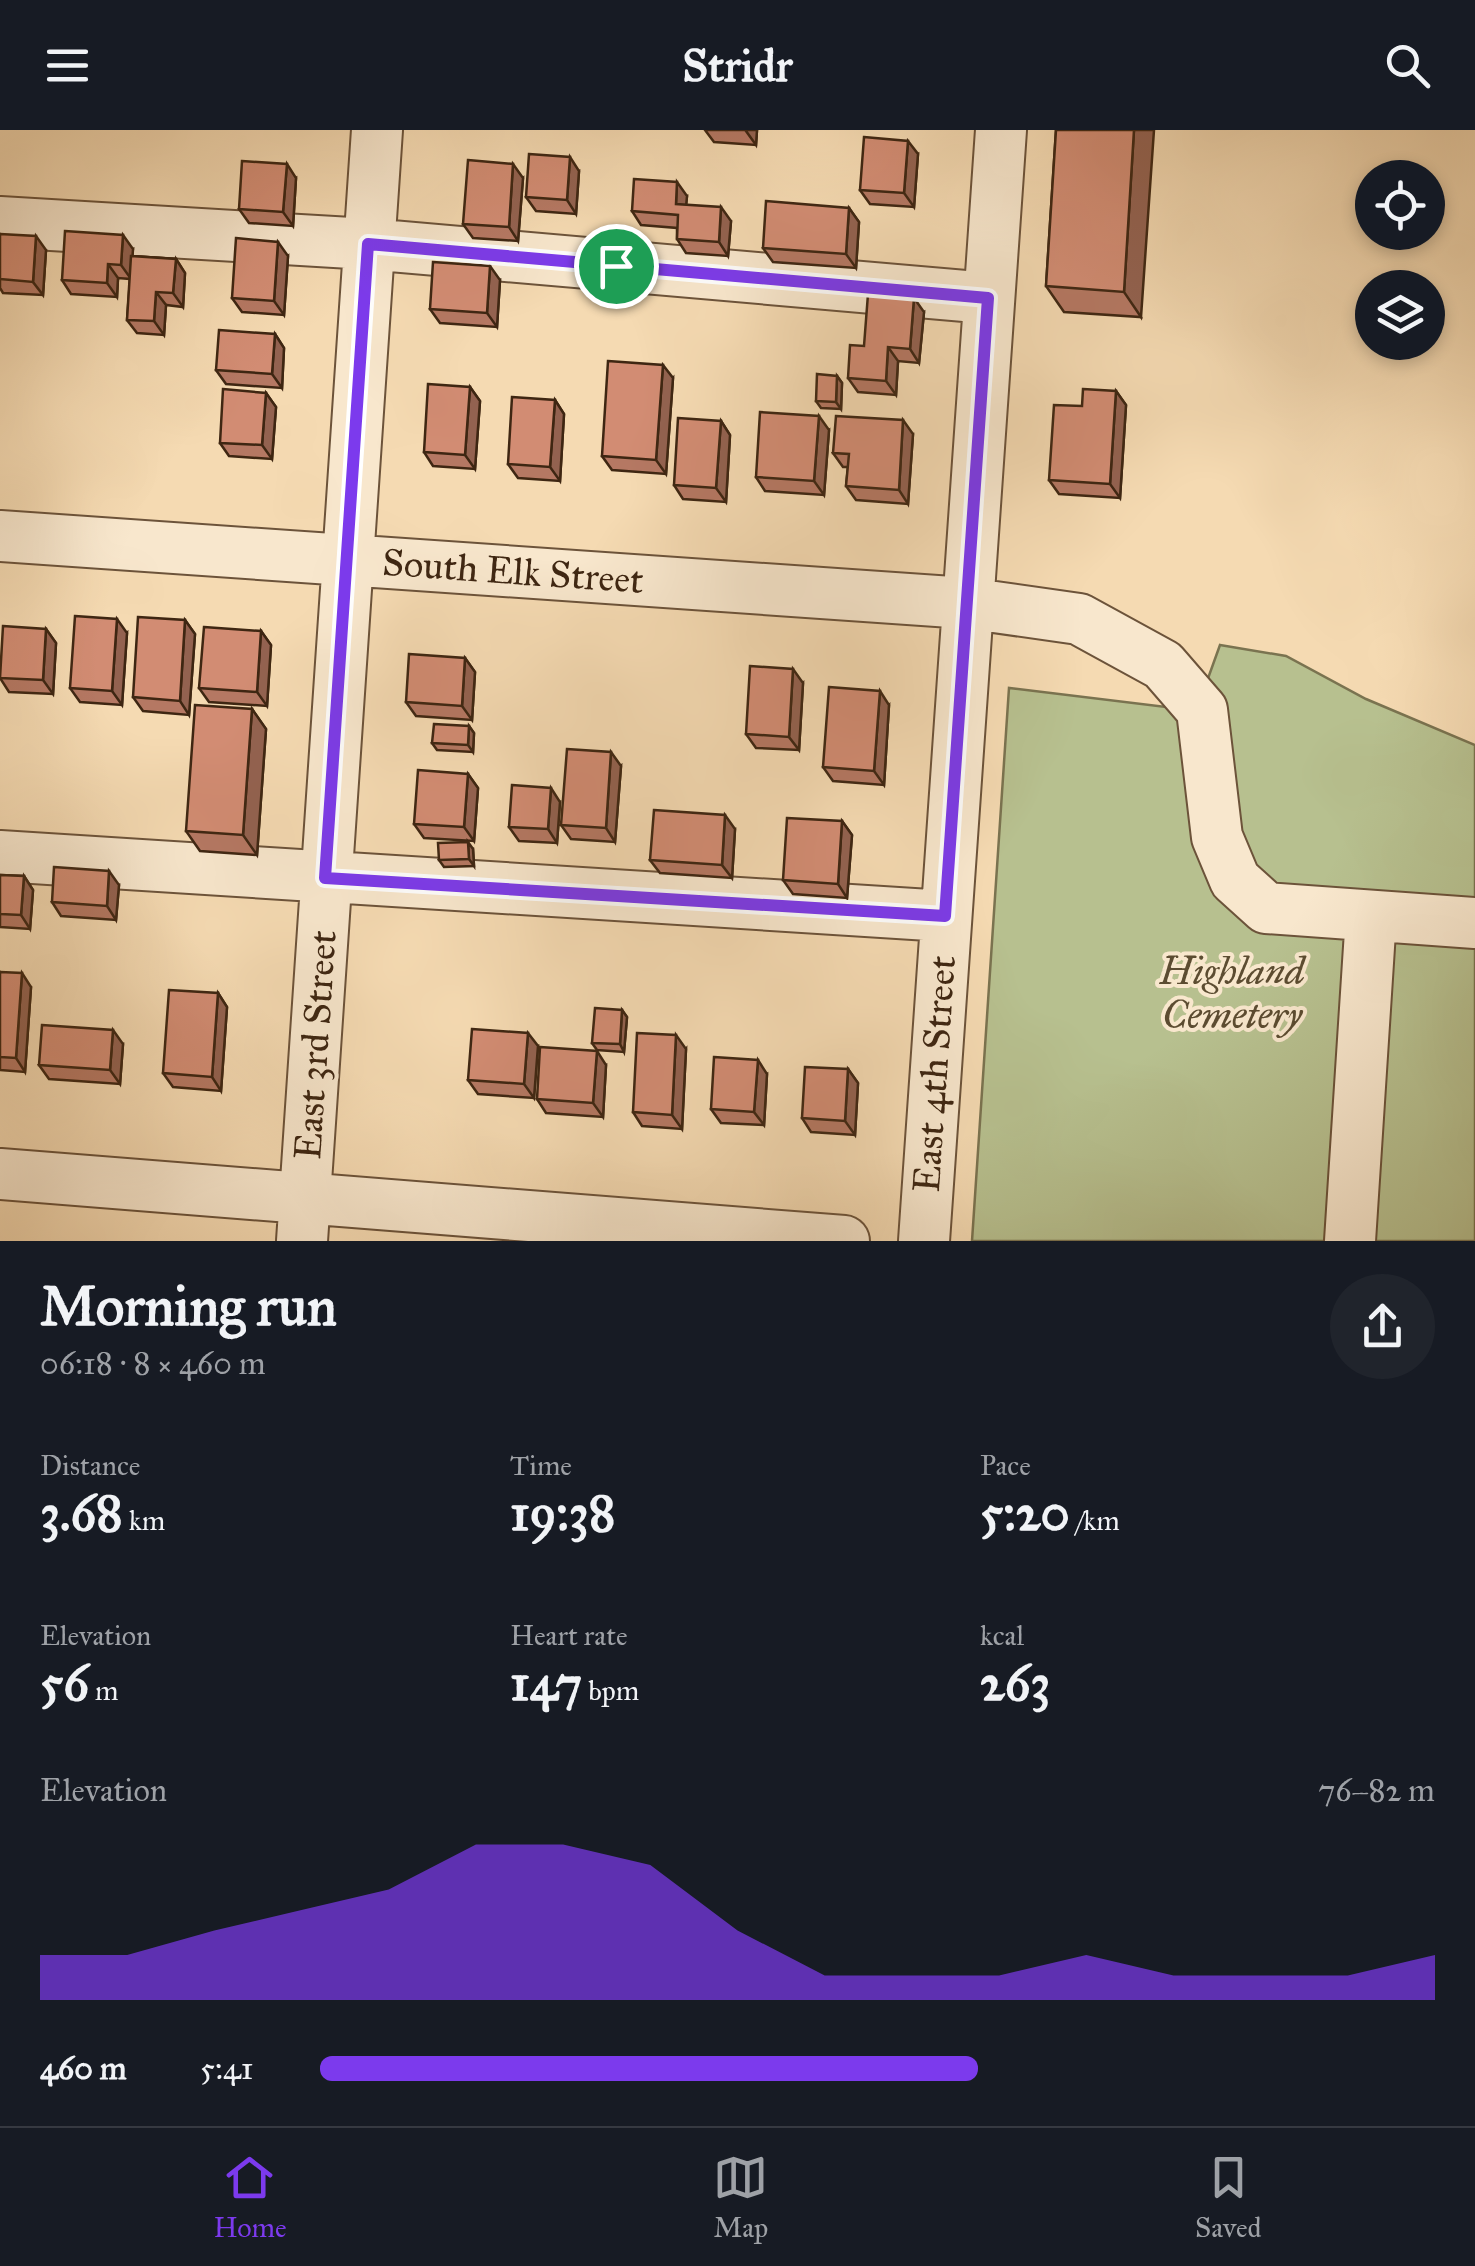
<!DOCTYPE html>
<meta charset="utf-8">
<style>
:root{--surface:#171b24;--page:#20242c;--text:#f1f3f6;--muted:#9ea1a6;--line:#363941;--accent:#7c3aed}
body{margin:0;font-family:"IM FELL Great Primer",serif;background:var(--page);color:var(--text);height:100vh;display:flex;flex-direction:column;font-size:38px;white-space:nowrap}
*{box-sizing:border-box;margin:0}
p{font-size:32px;color:var(--muted)}
.icon{flex:none;width:55px;height:55px;fill:none;stroke:currentColor;stroke-width:2;stroke-linecap:round;stroke-linejoin:round}
.map{position:relative;height:1111px;overflow:hidden}
.side{display:flex;flex-direction:column;background:var(--surface);flex:1}
.side>*{flex:none}
.tools{position:absolute;left:1355px;top:30px;display:grid;gap:20px}
.tools a{display:grid;place-items:center;width:90px;height:90px;border-radius:50%;background:var(--surface);box-shadow:0 5px 15px #0003;font-size:50px}
.pin{position:absolute;display:grid;place-items:center;width:85px;height:85px;color:#fff;margin:-42px;border:5px solid #fff;border-radius:50%;box-shadow:0 2px 10px #0007}
.round{display:grid;place-items:center;flex:none;width:105px;height:105px;border-radius:52px;background:var(--page)}
.head{display:flex;align-items:center;justify-content:space-between;height:170px;padding:0 40px}
h1{font-size:55px;font-weight:800;line-height:75px}
.metrics{display:grid;grid-template-columns:repeat(3,1fr);gap:15px;height:170px;padding:10px 40px}
.metrics div{display:grid;align-content:center}
.metrics b{font-size:50px;font-weight:800}
.metrics small{font-size:28px;font-weight:400}
.metrics p{font-size:28px}
.chart{height:280px;padding:20px 40px}
.chart p{display:flex;justify-content:space-between}
.chart svg{width:100%;height:180px;margin-top:10px;fill:var(--accent);opacity:.7}
ul{padding:0 40px;list-style:none;font-size:32px}
li{display:grid;grid-template-columns:160px 120px 1fr;align-items:center;height:75px}
li i{height:25px;border-radius:12px;background:var(--accent)}
header{display:flex;justify-content:space-between;align-items:center;height:130px;padding:0 40px;background:var(--surface);font-size:45px;font-weight:800}
.tab-bar{display:flex;justify-content:space-around;align-items:center;height:140px;border-top:2px solid var(--line);background:var(--surface);font-size:28px;color:var(--muted)}
.tab-bar a{display:grid;justify-items:center;gap:5px}
.tab-bar .current{color:var(--accent)}
.map>svg:first-child{display:block}
.green{fill:#b7c08f;stroke:#7a7350;stroke-width:2.5}
.lines{fill:none;stroke-linecap:round;stroke-linejoin:round}
.minor-casing{stroke:#6c533a;stroke-width:54}
.minor{stroke:#f8e7cd;stroke-width:50}
.wall{fill:#b57863;stroke:#3e2612;stroke-width:2.5}
.shaded-wall{fill:#936250;stroke:#3e2612;stroke-width:2.5}
.building{fill:#d28c73;stroke:#3e2612;stroke-width:2.5}
.route-casing{stroke:#fff;stroke-width:20}
.route{stroke:#7c3aed;stroke-width:12}
.labels{text-anchor:middle;stroke-width:8;stroke-linejoin:round;paint-order:stroke}
.street-label{font-size:38px;fill:#3e2612;stroke:#f8e7cd}
.park-label{font-size:38px;font-style:italic;fill:#5c4c31;stroke:#f8e7cd}
</style>
<header><svg class="icon" aria-label="menu" viewBox="0 0 24 24"><path d="M4 6h16M4 12h16M4 18h16"/></svg>Stridr<svg class="icon" aria-label="search" viewBox="0 0 24 24"><circle cx="10" cy="10" r="6"/><path d="M15 15l6 6"/></svg></header>
<div class="map">
<svg width="1475" height="1111" viewBox="0 0 1475 1111">
<rect width="100%" height="100%" fill="#f5dab2"/>
<filter id="stains"><feTurbulence type="fractalNoise" baseFrequency=".002" numOctaves="4"/><feColorMatrix values="0 0 0 0 .2 0 0 0 0 .09 0 0 0 0 .02 0 0 0 .5 -.17"/></filter>
<radialGradient id="worn" r=".72"><stop offset=".6" stop-color="#630" stop-opacity="0"/><stop offset="1" stop-color="#630" stop-opacity=".3"/></radialGradient>
<path class="green" d="M 1220,515 L 1286,526 L 1366,569 L 1475,615 L 1475,1111 L 972,1111 L 1009,558 L 1174,578 L 1206,554 Z"/>
<g class="lines">
<g class="minor-casing">
<path id="minor" d="M 0,92 L 368,114 L 988,168
M 0,406 L 966,473 L 1079,489 L 1163,535 L 1202,580 L 1217,707 L 1235,750 L 1266,778 L 1475,793
M 0,726 L 945,786
M 0,1044 L 844,1111
M 302,1111 L 377,0
M 924,1111 L 1001,0
M 1350,1111 L 1371,786"/>
</g>
<use href="#minor" class="minor"/>
</g>
<path class="wall" d="M 705,0 L 757,0 L 756,15 L 714,12 Z
M 1056,0 L 1141,187 L 1064,182 L 1046,156 Z
M 918,24 L 914,77 L 870,74 L 860,60 Z
M 579,41 L 576,84 L 536,81 L 526,67 Z
M 296,48 L 293,96 L 249,93 L 239,79 Z
M 523,48 L 518,111 L 473,108 L 463,94 Z
M 687,66 L 686,74 L 731,91 L 728,126 L 686,123 L 677,109 L 677,98 L 641,95 L 632,81 Z
M 849,78 L 859,92 L 856,138 L 773,132 L 763,118 Z
M 0,104 L 46,120 L 43,165 L 3,163 L 0,158 Z
M 133,119 L 132,126 L 176,129 L 185,143 L 183,177 L 166,175 L 164,205 L 137,203 L 127,190 L 130,149 L 118,148 L 117,167 L 71,164 L 62,150 Z
M 288,126 L 284,185 L 242,182 L 232,168 Z
M 500,150 L 497,197 L 440,193 L 430,179 Z
M 924,182 L 919,233 L 898,231 L 896,265 L 858,262 L 848,248 L 864,216 Z
M 275,204 L 284,218 L 282,258 L 226,254 L 216,240 Z
M 837,246 L 842,253 L 841,279 L 821,278 L 816,271 Z
M 673,248 L 666,344 L 612,340 L 602,326 Z
M 470,257 L 480,271 L 475,339 L 433,336 L 424,322 Z
M 1116,261 L 1126,275 L 1120,368 L 1059,364 L 1049,350 Z
M 266,263 L 276,277 L 272,329 L 229,326 L 220,313 Z
M 555,270 L 564,284 L 560,351 L 518,348 L 508,334 Z
M 721,291 L 730,305 L 726,372 L 683,369 L 674,355 Z
M 829,300 L 824,365 L 765,361 L 756,347 Z
M 913,304 L 908,374 L 856,370 L 846,356 L 848,337 L 843,337 L 833,323 Z
M 185,490 L 195,504 L 189,585 L 143,581 L 133,567 Z
M 46,499 L 56,513 L 53,564 L 9,562 L 0,548 Z
M 261,501 L 271,515 L 267,576 L 209,572 L 199,558 Z
M 127,503 L 122,575 L 80,572 L 70,558 Z
M 465,528 L 475,542 L 472,590 L 416,586 L 406,572 Z
M 803,553 L 799,620 L 756,618 L 746,604 Z
M 889,575 L 884,655 L 833,651 L 823,637 Z
M 252,579 L 266,599 L 257,725 L 200,721 L 186,701 Z
M 469,596 L 474,603 L 473,622 L 437,620 L 432,613 Z
M 621,636 L 615,712 L 571,709 L 561,695 Z
M 468,644 L 478,658 L 474,711 L 424,708 L 414,694 Z
M 560,672 L 557,713 L 519,711 L 509,697 Z
M 842,691 L 852,705 L 847,768 L 793,764 L 783,750 Z
M 735,699 L 732,748 L 660,743 L 650,730 Z
M 473,719 L 474,736 L 444,737 L 439,730 Z
M 0,745 L 24,746 L 33,760 L 30,799 L 0,797 Z
M 119,755 L 116,790 L 61,786 L 52,772 Z
M 0,842 L 31,857 L 25,942 L 0,940 Z
M 218,863 L 227,877 L 221,961 L 173,957 L 163,943 Z
M 622,880 L 627,887 L 624,922 L 597,920 L 592,913 Z
M 123,914 L 120,954 L 49,949 L 39,935 Z
M 538,916 L 534,968 L 478,964 L 468,950 Z
M 686,919 L 682,999 L 642,996 L 633,982 Z
M 606,935 L 603,987 L 546,983 L 537,969 Z
M 848,939 L 858,953 L 855,1005 L 811,1002 L 802,988 Z
M 767,944 L 764,995 L 721,993 L 711,979 Z"/>
<path class="shaded-wall" d="M 746,0 L 757,0 L 756,15 L 746,1 Z
M 1134,0 L 1154,0 L 1141,187 L 1124,162 Z
M 908,11 L 918,24 L 914,77 L 904,63 Z
M 570,27 L 579,41 L 576,84 L 567,70 Z
M 287,34 L 296,48 L 293,96 L 283,82 Z
M 513,34 L 523,48 L 518,111 L 509,97 Z
M 677,52 L 687,66 L 685,88 L 676,74 Z
M 721,77 L 731,91 L 728,126 L 719,112 Z
M 849,78 L 859,92 L 856,138 L 846,124 Z
M 123,105 L 133,119 L 131,149 L 121,135 Z
M 36,106 L 46,120 L 43,165 L 33,152 Z
M 278,112 L 288,126 L 284,185 L 274,171 Z
M 176,129 L 185,143 L 183,177 L 173,163 Z
M 108,134 L 118,148 L 117,167 L 107,153 Z
M 490,136 L 500,150 L 497,197 L 487,183 Z
M 156,162 L 166,175 L 164,205 L 154,191 Z
M 914,168 L 924,182 L 919,233 L 910,219 Z
M 275,204 L 284,218 L 282,258 L 272,244 Z
M 888,217 L 898,231 L 896,265 L 886,251 Z
M 663,235 L 673,248 L 666,344 L 656,330 Z
M 837,246 L 842,253 L 841,279 L 836,272 Z
M 470,257 L 480,271 L 475,339 L 465,325 Z
M 1116,261 L 1126,275 L 1120,368 L 1110,354 Z
M 266,263 L 276,277 L 272,329 L 262,315 Z
M 555,270 L 564,284 L 560,351 L 550,337 Z
M 819,286 L 829,300 L 824,365 L 814,351 Z
M 903,290 L 913,304 L 908,374 L 899,360 Z
M 721,291 L 730,305 L 726,372 L 716,358 Z
M 117,489 L 127,503 L 122,575 L 112,561 Z
M 185,490 L 195,504 L 189,585 L 180,571 Z
M 46,499 L 56,513 L 53,564 L 43,550 Z
M 261,501 L 271,515 L 267,576 L 257,562 Z
M 465,528 L 475,542 L 472,590 L 462,576 Z
M 793,539 L 803,553 L 799,620 L 789,607 Z
M 880,561 L 889,575 L 884,655 L 874,641 Z
M 252,579 L 266,599 L 257,725 L 243,705 Z
M 469,596 L 474,603 L 473,622 L 468,615 Z
M 611,622 L 621,636 L 615,712 L 606,698 Z
M 468,644 L 478,658 L 474,711 L 464,697 Z
M 551,658 L 560,672 L 557,713 L 548,699 Z
M 725,685 L 735,699 L 732,748 L 722,735 Z
M 842,691 L 852,705 L 847,768 L 838,754 Z
M 468,712 L 473,719 L 474,736 L 469,729 Z
M 109,741 L 119,755 L 116,790 L 107,776 Z
M 24,746 L 33,760 L 30,799 L 21,785 Z
M 22,843 L 31,857 L 25,942 L 16,928 Z
M 218,863 L 227,877 L 221,961 L 212,947 Z
M 622,880 L 627,887 L 624,922 L 620,914 Z
M 113,900 L 123,914 L 120,954 L 110,940 Z
M 528,903 L 538,916 L 534,968 L 524,954 Z
M 676,905 L 686,919 L 682,999 L 672,985 Z
M 597,921 L 606,935 L 603,987 L 593,973 Z
M 758,930 L 767,944 L 764,995 L 754,982 Z
M 848,939 L 858,953 L 855,1005 L 845,991 Z"/>
<path class="building" d="M 1056,0 L 1134,0 L 1124,162 L 1046,156 Z
M 864,7 L 908,11 L 904,63 L 860,60 Z
M 529,24 L 570,27 L 567,70 L 526,67 Z
M 468,30 L 513,34 L 509,97 L 463,94 Z
M 242,31 L 287,34 L 283,82 L 239,79 Z
M 634,49 L 677,52 L 676,74 L 721,77 L 719,112 L 677,109 L 678,85 L 632,81 Z
M 766,71 L 849,78 L 846,124 L 763,118 Z
M 65,101 L 123,105 L 121,135 L 108,134 L 107,153 L 62,150 Z
M 0,104 L 36,106 L 33,152 L 0,149 Z
M 236,108 L 278,112 L 274,171 L 232,168 Z
M 131,126 L 176,129 L 173,163 L 156,162 L 154,191 L 127,190 Z
M 433,132 L 490,136 L 487,183 L 430,179 Z
M 868,164 L 914,168 L 910,219 L 888,217 L 886,251 L 848,248 L 850,215 L 864,216 Z
M 219,200 L 275,204 L 272,244 L 216,240 Z
M 608,231 L 663,235 L 656,330 L 602,326 Z
M 817,244 L 837,246 L 836,272 L 816,271 Z
M 428,254 L 470,257 L 465,325 L 424,322 Z
M 223,259 L 266,263 L 262,315 L 220,313 Z
M 1083,259 L 1116,261 L 1110,354 L 1049,350 L 1054,275 L 1082,276 Z
M 512,267 L 555,270 L 550,337 L 508,334 Z
M 760,282 L 819,286 L 814,351 L 756,347 Z
M 836,286 L 903,290 L 899,360 L 846,356 L 849,324 L 833,323 Z
M 678,288 L 721,291 L 716,358 L 674,355 Z
M 75,486 L 117,489 L 112,561 L 70,558 Z
M 138,487 L 185,490 L 180,571 L 133,567 Z
M 3,496 L 46,499 L 43,550 L 0,548 Z
M 204,497 L 261,501 L 257,562 L 199,558 Z
M 409,524 L 465,528 L 462,576 L 406,572 Z
M 750,536 L 793,539 L 789,607 L 746,604 Z
M 829,557 L 880,561 L 874,641 L 823,637 Z
M 195,575 L 252,579 L 243,705 L 186,701 Z
M 434,594 L 469,596 L 468,615 L 432,613 Z
M 567,619 L 611,622 L 606,698 L 561,695 Z
M 418,640 L 468,644 L 464,697 L 414,694 Z
M 512,655 L 551,658 L 548,699 L 509,697 Z
M 654,680 L 725,685 L 722,735 L 650,730 Z
M 787,688 L 842,691 L 838,754 L 783,750 Z
M 468,712 L 469,729 L 439,730 L 438,713 Z
M 54,737 L 109,741 L 107,776 L 52,772 Z
M 0,745 L 24,746 L 21,785 L 0,784 Z
M 0,842 L 22,843 L 16,928 L 0,927 Z
M 169,860 L 218,863 L 212,947 L 163,943 Z
M 595,878 L 622,880 L 620,914 L 592,913 Z
M 42,895 L 113,900 L 110,940 L 39,935 Z
M 472,899 L 528,903 L 524,954 L 468,950 Z
M 637,903 L 676,905 L 672,985 L 633,982 Z
M 540,917 L 597,921 L 593,973 L 537,969 Z
M 714,927 L 758,930 L 754,982 L 711,979 Z
M 805,937 L 848,939 L 845,991 L 802,988 Z"/>
<g class="lines">
<g class="route-casing">
<path id="route" d="M 368,114 L 988,168 L 945,786 L 325,748 Z"/>
</g>
<use href="#route" class="route"/>
</g>
<g class="labels">
<g class="street-label">
<text transform="translate(513 441) rotate(4)" y="13">South Elk Street</text>
<text transform="translate(315 915) rotate(-86)" y="13">East 3rd Street</text>
<text transform="translate(934 944) rotate(-86)" y="13">East 4th Street</text>
</g>
<g class="park-label">
<text x="1232" y="854">Highland<tspan x="1232" dy="44">Cemetery</tspan></text>
</g>
</g>
<rect width="100%" height="100%" filter="url(#stains)"/>
<rect width="100%" height="100%" fill="url(#worn)"/>
</svg>
<div class="tools">
<a><svg class="icon" aria-label="locate" viewBox="0 0 24 24"><circle cx="12" cy="12" r="6"/><path d="M12 2v4M12 18v4M2 12h4M18 12h4"/></svg></a>
<a><svg class="icon" aria-label="layers" viewBox="0 0 24 24"><path d="M12 4l9 5-9 5-9-5zM3 14l9 5 9-5"/></svg></a>
</div>
<div class="pin" style="left:616px;top:136px;background:#1e9e55"><svg class="icon" aria-label="arrive" viewBox="0 0 24 24"><path d="M6 21V4h12l-3 4 3 4H6"/></svg></div>
</div>
<section class="side">
<div class="head"><div><h1>Morning run</h1><p>06:18 · 8 × 460 m</p></div><a class="round"><svg class="icon" aria-label="share" viewBox="0 0 24 24"><path d="M12 15V3M7 8l5-5 5 5M5 13v7h14v-7"/></svg></a></div>
<div class="metrics">
<div><p>Distance</p><b>3.68<small> km</small></b></div>
<div><p>Time</p><b>19:38</b></div>
<div><p>Pace</p><b>5:20<small> /km</small></b></div>
</div>
<div class="metrics">
<div><p>Elevation</p><b>56<small> m</small></b></div>
<div><p>Heart rate</p><b>147<small> bpm</small></b></div>
<div><p>kcal</p><b>263</b></div>
</div>
<div class="chart"><p><span>Elevation</span>76–82 m</p>
<svg viewBox="0 0 160 44" preserveAspectRatio="none"><path d="M0 44V33L10 33L20 27L30 22L40 17L50 6L60 6L70 11L80 27L90 38L100 38L110 38L120 33L130 38L140 38L150 38L160 33V44z"/></svg>
</div>
<ul>
<li><b>460 m</b>5:41<i style="width:59%"></i></li>
</ul>
</section>
<nav class="tab-bar">
<a class="current"><svg class="icon" aria-label="home" viewBox="0 0 24 24"><path d="M3 11l9-7 9 7M6 9v11h12V9"/></svg>Home</a>
<a><svg class="icon" aria-label="map" viewBox="0 0 24 24"><path d="M3 6l6-2 6 2 6-2v14l-6 2-6-2-6 2zM9 4v14M15 6v14"/></svg>Map</a>
<a><svg class="icon" aria-label="saved" viewBox="0 0 24 24"><path d="M7 4h10v16l-5-4-5 4z"/></svg>Saved</a>
</nav>
